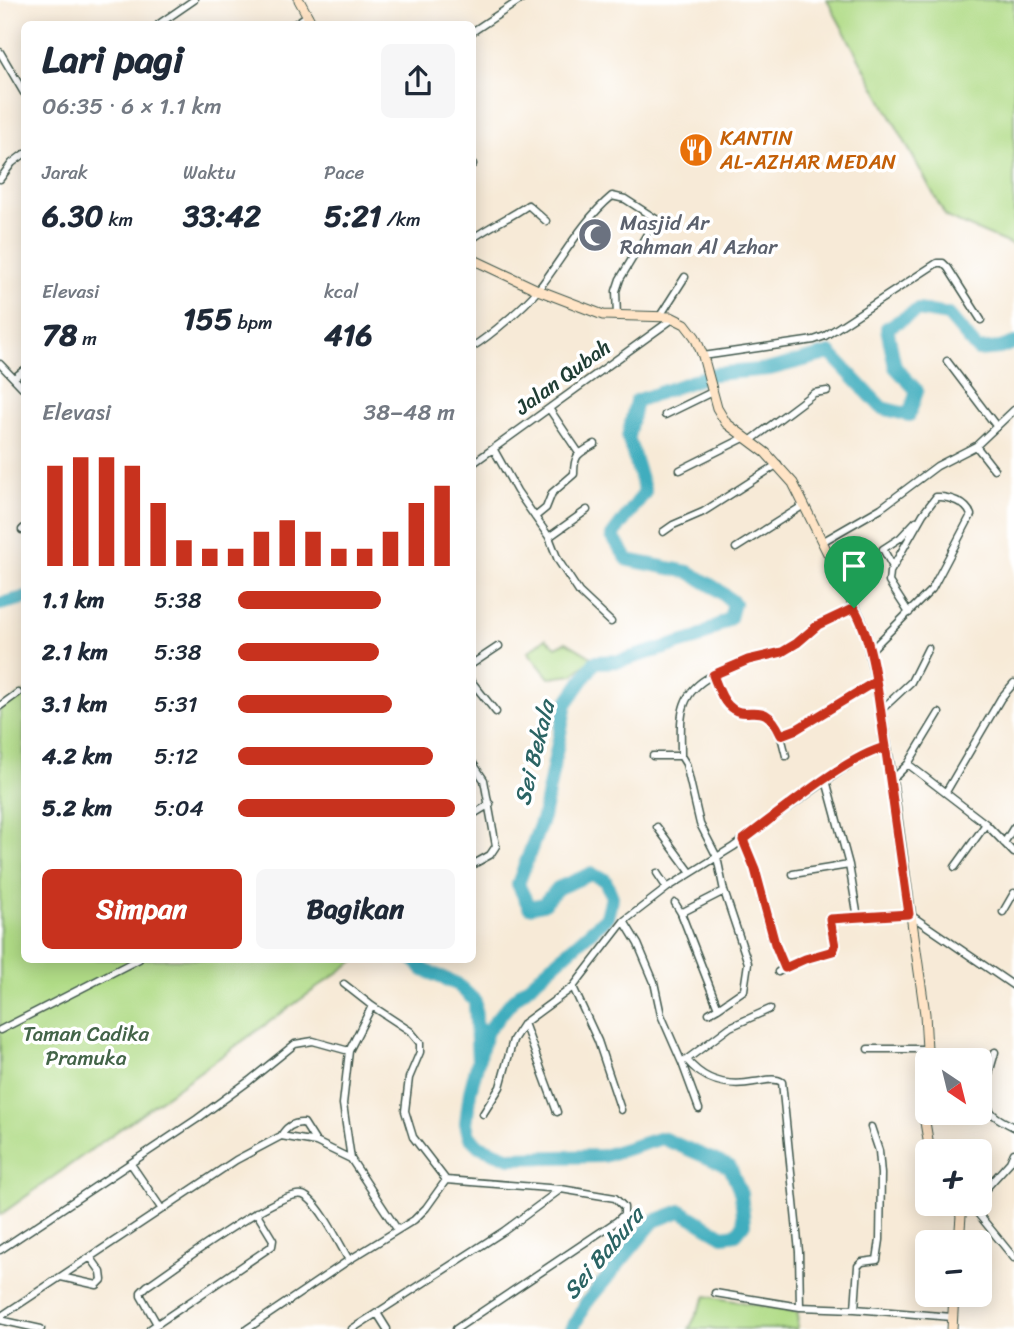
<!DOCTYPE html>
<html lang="id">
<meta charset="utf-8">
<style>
:root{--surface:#fff;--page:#f6f6f7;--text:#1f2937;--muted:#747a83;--accent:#c8321e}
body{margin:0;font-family:Sriracha,sans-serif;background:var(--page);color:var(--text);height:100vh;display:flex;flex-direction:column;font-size:26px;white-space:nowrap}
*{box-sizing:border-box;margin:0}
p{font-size:23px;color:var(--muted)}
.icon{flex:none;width:38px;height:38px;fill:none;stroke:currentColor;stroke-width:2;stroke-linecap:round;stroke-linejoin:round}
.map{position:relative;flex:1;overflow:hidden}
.panel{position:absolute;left:21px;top:21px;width:455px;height:942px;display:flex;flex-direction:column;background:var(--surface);border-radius:10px;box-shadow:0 4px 18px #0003}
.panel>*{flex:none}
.needle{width:46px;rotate:145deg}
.controls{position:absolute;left:915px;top:1048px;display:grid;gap:14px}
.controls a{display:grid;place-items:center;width:77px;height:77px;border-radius:10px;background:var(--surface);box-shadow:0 4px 18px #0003;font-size:35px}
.pin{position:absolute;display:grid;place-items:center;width:60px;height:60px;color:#fff;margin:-72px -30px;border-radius:50% 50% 50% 0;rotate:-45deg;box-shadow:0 0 7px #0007}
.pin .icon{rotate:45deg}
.round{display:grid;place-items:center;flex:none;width:74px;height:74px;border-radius:10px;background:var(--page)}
.head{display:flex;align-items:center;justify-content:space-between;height:119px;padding:0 21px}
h1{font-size:38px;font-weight:800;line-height:52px}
.stats{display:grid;grid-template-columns:repeat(3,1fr);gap:10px;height:119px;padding:7px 21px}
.stats div{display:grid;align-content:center}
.stats b{font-size:30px;font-weight:800}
.stats small{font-size:19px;font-weight:400}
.stats p{font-size:19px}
.chart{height:196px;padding:14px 21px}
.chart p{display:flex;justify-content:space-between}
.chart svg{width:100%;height:126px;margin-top:7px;stroke:var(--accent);stroke-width:6}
.primary-button{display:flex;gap:14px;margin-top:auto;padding:14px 21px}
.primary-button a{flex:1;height:80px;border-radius:10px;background:var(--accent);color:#fff;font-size:28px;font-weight:800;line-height:80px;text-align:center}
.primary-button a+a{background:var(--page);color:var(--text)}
ul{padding:0 21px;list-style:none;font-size:23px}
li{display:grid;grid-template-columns:112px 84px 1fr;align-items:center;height:52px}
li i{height:18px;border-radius:9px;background:var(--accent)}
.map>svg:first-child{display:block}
.green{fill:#b0db86;stroke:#688c5d;stroke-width:2}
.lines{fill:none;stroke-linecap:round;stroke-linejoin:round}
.river{stroke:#40adbe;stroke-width:14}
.minor-casing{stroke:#3f574c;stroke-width:9}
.secondary-casing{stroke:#3f574c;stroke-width:11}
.minor{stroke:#fff;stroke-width:6}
.secondary{stroke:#ffe4c6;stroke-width:9}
.route-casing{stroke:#fff;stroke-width:14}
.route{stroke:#c8321e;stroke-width:9}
.labels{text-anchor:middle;stroke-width:7;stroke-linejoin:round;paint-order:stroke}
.food-label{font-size:21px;fill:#c56008;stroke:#fff;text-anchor:start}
.worship-label{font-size:21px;fill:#5b616d;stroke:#fff;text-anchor:start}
.street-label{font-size:21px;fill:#1f3d34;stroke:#fff}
.park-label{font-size:21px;fill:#436448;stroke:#fff}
.water-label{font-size:23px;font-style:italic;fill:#2b6464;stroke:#fff}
</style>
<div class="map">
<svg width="1014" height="1329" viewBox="0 0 1014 1329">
<rect width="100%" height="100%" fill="#fff"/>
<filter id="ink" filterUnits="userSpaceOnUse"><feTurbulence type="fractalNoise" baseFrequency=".0143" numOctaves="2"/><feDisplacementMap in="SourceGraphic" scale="14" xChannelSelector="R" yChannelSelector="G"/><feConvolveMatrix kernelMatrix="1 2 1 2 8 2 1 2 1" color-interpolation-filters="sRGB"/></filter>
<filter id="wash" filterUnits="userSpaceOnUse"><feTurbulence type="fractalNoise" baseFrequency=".00686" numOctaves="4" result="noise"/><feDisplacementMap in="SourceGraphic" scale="28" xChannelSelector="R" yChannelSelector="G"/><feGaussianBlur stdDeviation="1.57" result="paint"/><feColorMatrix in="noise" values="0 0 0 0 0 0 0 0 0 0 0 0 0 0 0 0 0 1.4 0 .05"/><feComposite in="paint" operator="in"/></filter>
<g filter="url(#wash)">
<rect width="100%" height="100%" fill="#f7ead7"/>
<path class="green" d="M 827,0 L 1014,0 L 1014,246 L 946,217 Z
M 546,638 L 556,647 L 566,642 L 593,658 L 573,675 L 549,678 L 528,652 Z
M 24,692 L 24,959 L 357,959 L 0,1215 L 0,709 Z
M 706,1296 L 798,1312 L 797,1329 L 689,1329 Z"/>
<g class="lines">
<path class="river" d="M 0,604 L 24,598
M 413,959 L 424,970 L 457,984 L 475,1001 L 478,1061 L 470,1092 L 466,1123 L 469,1136 L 479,1146 L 510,1158 L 603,1156 L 662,1138 L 730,1167 L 741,1194 L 744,1224 L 736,1234 L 723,1236 L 681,1211 L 654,1221 L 586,1303 L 572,1329
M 478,1061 L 487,1031 L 513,1000 L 607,917 L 612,897 L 605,880 L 591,874 L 558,888 L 543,904 L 529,907 L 518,884 L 543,817 L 566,704 L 595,662 L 620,661 L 698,638 L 730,618 L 734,603 L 717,589 L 689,572 L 628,560 L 612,536 L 645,492 L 628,437 L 636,401 L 713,374 L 770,369 L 830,353 L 882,408 L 909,415 L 917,391 L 895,367 L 887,328 L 918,310 L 948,315 L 978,350 L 1000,348 L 1014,343"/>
</g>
</g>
<g filter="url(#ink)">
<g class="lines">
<g class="minor-casing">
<path id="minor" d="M 159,24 L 194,0
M 295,24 L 308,15
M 472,32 L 520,0
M 0,52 L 24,93
M 472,164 L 473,164
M 0,179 L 12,163 L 24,154
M 472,239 C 491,225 510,218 528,205 L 546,221
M 660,316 L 685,277
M 472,347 C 490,336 525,306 538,290 C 563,258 581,222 612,196 L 625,199 L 656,219 L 620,279 L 616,291 L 617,316
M 703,356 L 814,340 L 825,336 L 937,263 L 943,263 L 948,268 L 981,320
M 947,361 L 997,427
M 0,364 L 24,389
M 14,378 L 24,370
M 550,410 L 579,453
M 665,415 L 712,392
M 750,441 L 814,393 L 827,391
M 976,446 L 994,469
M 494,450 L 517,491 L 549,537 L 558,560 L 579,592 L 611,622
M 472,464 L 674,318
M 680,470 L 744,438
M 535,517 L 546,508 L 552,493 L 574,474 C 574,454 578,454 595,444
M 22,530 L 24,528
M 663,532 L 673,525 L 703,512 L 778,464
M 549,537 L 587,510
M 822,542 L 881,508 L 937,466 L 976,446 L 1014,410
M 736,548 L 804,505
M 893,567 L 883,549 L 900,538 L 916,521
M 869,652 L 932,589 L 971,515 C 967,503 949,496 936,497 L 923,514 L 890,572 L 889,582 L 909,613
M 472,664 L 499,646
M 713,675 L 748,660 L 782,652 L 797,643 L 818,625 L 854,608
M 472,682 L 496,712
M 0,706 L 18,693
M 880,711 L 911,682 L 928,648
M 781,735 L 797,729 L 876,681
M 653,756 L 681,756 L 686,764 L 700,824 L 717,857 L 724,891 L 748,963 L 744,990 L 718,1008 L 681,913 L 724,891
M 681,756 C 681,719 676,694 713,675 C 718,686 722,703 732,709 C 741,714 749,711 759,712 C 778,713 782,741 786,756
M 472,762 L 484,780 L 496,846 L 490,855 L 472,865
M 908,764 L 939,713
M 826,780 L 849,865 L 858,918
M 892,780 L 908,764 L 986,824 L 1014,853
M 946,792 L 1001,698 L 1014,683
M 472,815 L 490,804
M 657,827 L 691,873
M 743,840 L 755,869 L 775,944 L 785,968 L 778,972
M 1004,843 L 1014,827
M 955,867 L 986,824
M 657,873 L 667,888
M 793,874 L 849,865
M 675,903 L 681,913
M 1003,912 L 1014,893
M 624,921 L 638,944 L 654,982 L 661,1015 L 682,1063 L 699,1109
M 785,968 L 805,959 L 833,951 L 835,946 L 830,919 L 909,914 L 1014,986
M 344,984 L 372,1006 L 410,1031 L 420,1043 L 420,1052 L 409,1078 L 405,1111 L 413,1137 L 446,1180 L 561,1189 L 615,1198 L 624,1207 L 624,1214 L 617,1221 L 456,1329
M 573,987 L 598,1041 L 621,1110
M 372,1006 L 349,1051 L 343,1104 L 351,1159 L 397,1229
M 709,1013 L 718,1008
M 524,1023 L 557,1112
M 0,1030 L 139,959
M 868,1049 L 927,1049
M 995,1052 C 991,1069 979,1096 991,1112 C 996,1119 1007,1123 1014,1127
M 686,1060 L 730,1027 L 770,1009
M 687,1060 C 704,1081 728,1087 754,1082 C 764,1081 774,1077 782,1082 L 799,1252 L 800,1307
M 483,1114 L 500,1087 L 513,1040 L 524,1023 L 573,987 L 624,921 L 667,888 L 733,847 L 854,761 L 874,750 L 886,747
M 281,1136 C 286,1127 293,1122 304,1123 L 316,1142
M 131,1164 L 161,1208
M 980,1195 L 1010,1162 L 1014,1153
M 971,1205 L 1014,1258
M 0,1250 L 197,1119 L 249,1081 L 295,1044 L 313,1041 L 349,1051
M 61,1277 L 97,1285 L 102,1280 L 101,1272 L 91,1258
M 715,1293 L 800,1307 L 855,1309 L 952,1317
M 855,1309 L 858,1266 L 862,1262 L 877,1260 L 880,1240 L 881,1174 L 879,1151 L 871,1127
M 377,1313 L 387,1329
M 0,1317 L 236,1160 L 281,1136 L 316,1142 L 351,1159
M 0,1320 L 41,1329
M 157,1324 L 141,1296 L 141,1292 L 147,1286 C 171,1270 280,1188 303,1195 C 319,1201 340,1245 349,1260
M 150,1329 L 272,1246 L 273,1240 L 256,1212
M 247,1329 L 349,1260 L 414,1220 L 426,1208 L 446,1180
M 352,1329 L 504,1231 L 561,1189"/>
</g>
<g class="secondary-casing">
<path id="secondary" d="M 299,0 L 312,24
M 472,259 L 538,290 L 603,315 L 671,317 L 685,324 L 695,337 L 703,356 L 717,408 L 726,423 L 766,453 L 793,483 L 861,620 L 866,634 L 876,681 L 892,780 L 925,1014 L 927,1049 L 925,1122 L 930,1152
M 956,1204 L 961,1216 L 959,1242
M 952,1329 L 954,1295"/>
</g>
<use href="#minor" class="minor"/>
<use href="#secondary" class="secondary"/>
</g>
</g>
<g class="lines" filter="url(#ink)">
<g class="route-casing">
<path id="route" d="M 854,608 C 875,643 879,706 886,747 C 847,756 778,814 743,840 L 755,869 L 775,944 L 785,968 L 805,959 L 833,951 L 835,946 L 830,919 L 909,914 L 876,681 L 797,729 L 781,735 C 763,694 747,725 728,705 C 721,698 717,685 713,675 L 748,660 L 782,652 L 797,643 L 818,625 L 854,608"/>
</g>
<use href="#route" class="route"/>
</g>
<defs>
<g id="restaurant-disc" transform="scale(1.75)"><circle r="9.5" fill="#e8710a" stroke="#fff"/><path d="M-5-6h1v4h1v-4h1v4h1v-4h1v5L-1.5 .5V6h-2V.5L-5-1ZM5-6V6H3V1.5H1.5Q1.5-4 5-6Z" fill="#fff"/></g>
<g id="mosque-disc" transform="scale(1.75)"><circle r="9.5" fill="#6b7280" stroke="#fff"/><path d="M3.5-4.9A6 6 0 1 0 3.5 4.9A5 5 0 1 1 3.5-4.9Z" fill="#fff"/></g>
</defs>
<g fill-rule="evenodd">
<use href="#restaurant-disc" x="696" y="150"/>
<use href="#mosque-disc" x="595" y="235"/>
</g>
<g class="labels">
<g class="food-label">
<text x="720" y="145">KANTIN<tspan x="720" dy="24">AL-AZHAR MEDAN</tspan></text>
</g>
<g class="worship-label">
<text x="620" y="230">Masjid Ar<tspan x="620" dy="24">Rahman Al Azhar</tspan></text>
</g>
<g class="street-label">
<text transform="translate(563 377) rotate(-36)" y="7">Jalan Qubah</text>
</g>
<g class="park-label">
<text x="86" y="1041">Taman Cadika<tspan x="86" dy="24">Pramuka</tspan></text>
</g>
<g class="water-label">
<text transform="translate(534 753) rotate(-76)" y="8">Sei Bekala</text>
<text transform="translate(603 1253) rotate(-50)" y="8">Sei Babura</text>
</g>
</g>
</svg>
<div class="controls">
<a><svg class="needle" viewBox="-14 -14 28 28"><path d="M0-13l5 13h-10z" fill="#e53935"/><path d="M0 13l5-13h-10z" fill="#747a83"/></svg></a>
<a>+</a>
<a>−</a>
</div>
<div class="pin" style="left:854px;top:608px;background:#1e9e55"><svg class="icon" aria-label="arrive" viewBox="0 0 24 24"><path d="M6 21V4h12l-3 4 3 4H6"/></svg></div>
<section class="panel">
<div class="head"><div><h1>Lari pagi</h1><p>06:35 · 6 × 1.1 km</p></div><a class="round"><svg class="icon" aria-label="share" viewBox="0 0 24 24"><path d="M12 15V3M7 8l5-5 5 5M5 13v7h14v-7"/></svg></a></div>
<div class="stats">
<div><p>Jarak</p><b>6.30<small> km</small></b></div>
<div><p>Waktu</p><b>33:42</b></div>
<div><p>Pace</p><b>5:21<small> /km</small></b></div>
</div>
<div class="stats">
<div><p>Elevasi</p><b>78<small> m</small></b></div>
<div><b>155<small> bpm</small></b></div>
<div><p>kcal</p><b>416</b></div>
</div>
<div class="chart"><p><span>Elevasi</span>38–48 m</p>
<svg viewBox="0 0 160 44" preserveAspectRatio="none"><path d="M5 44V9M15 44V6M25 44V6M35 44V9M45 44V22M55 44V35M65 44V38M75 44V38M85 44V32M95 44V28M105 44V32M115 44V38M125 44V38M135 44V32M145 44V22M155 44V16"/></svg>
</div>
<ul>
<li><b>1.1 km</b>5:38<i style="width:66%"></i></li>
<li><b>2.1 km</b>5:38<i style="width:65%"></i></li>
<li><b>3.1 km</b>5:31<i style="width:71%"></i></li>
<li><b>4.2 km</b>5:12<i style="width:90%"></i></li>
<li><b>5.2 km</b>5:04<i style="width:100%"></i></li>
</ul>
<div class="primary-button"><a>Simpan</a><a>Bagikan</a></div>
</section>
</div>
